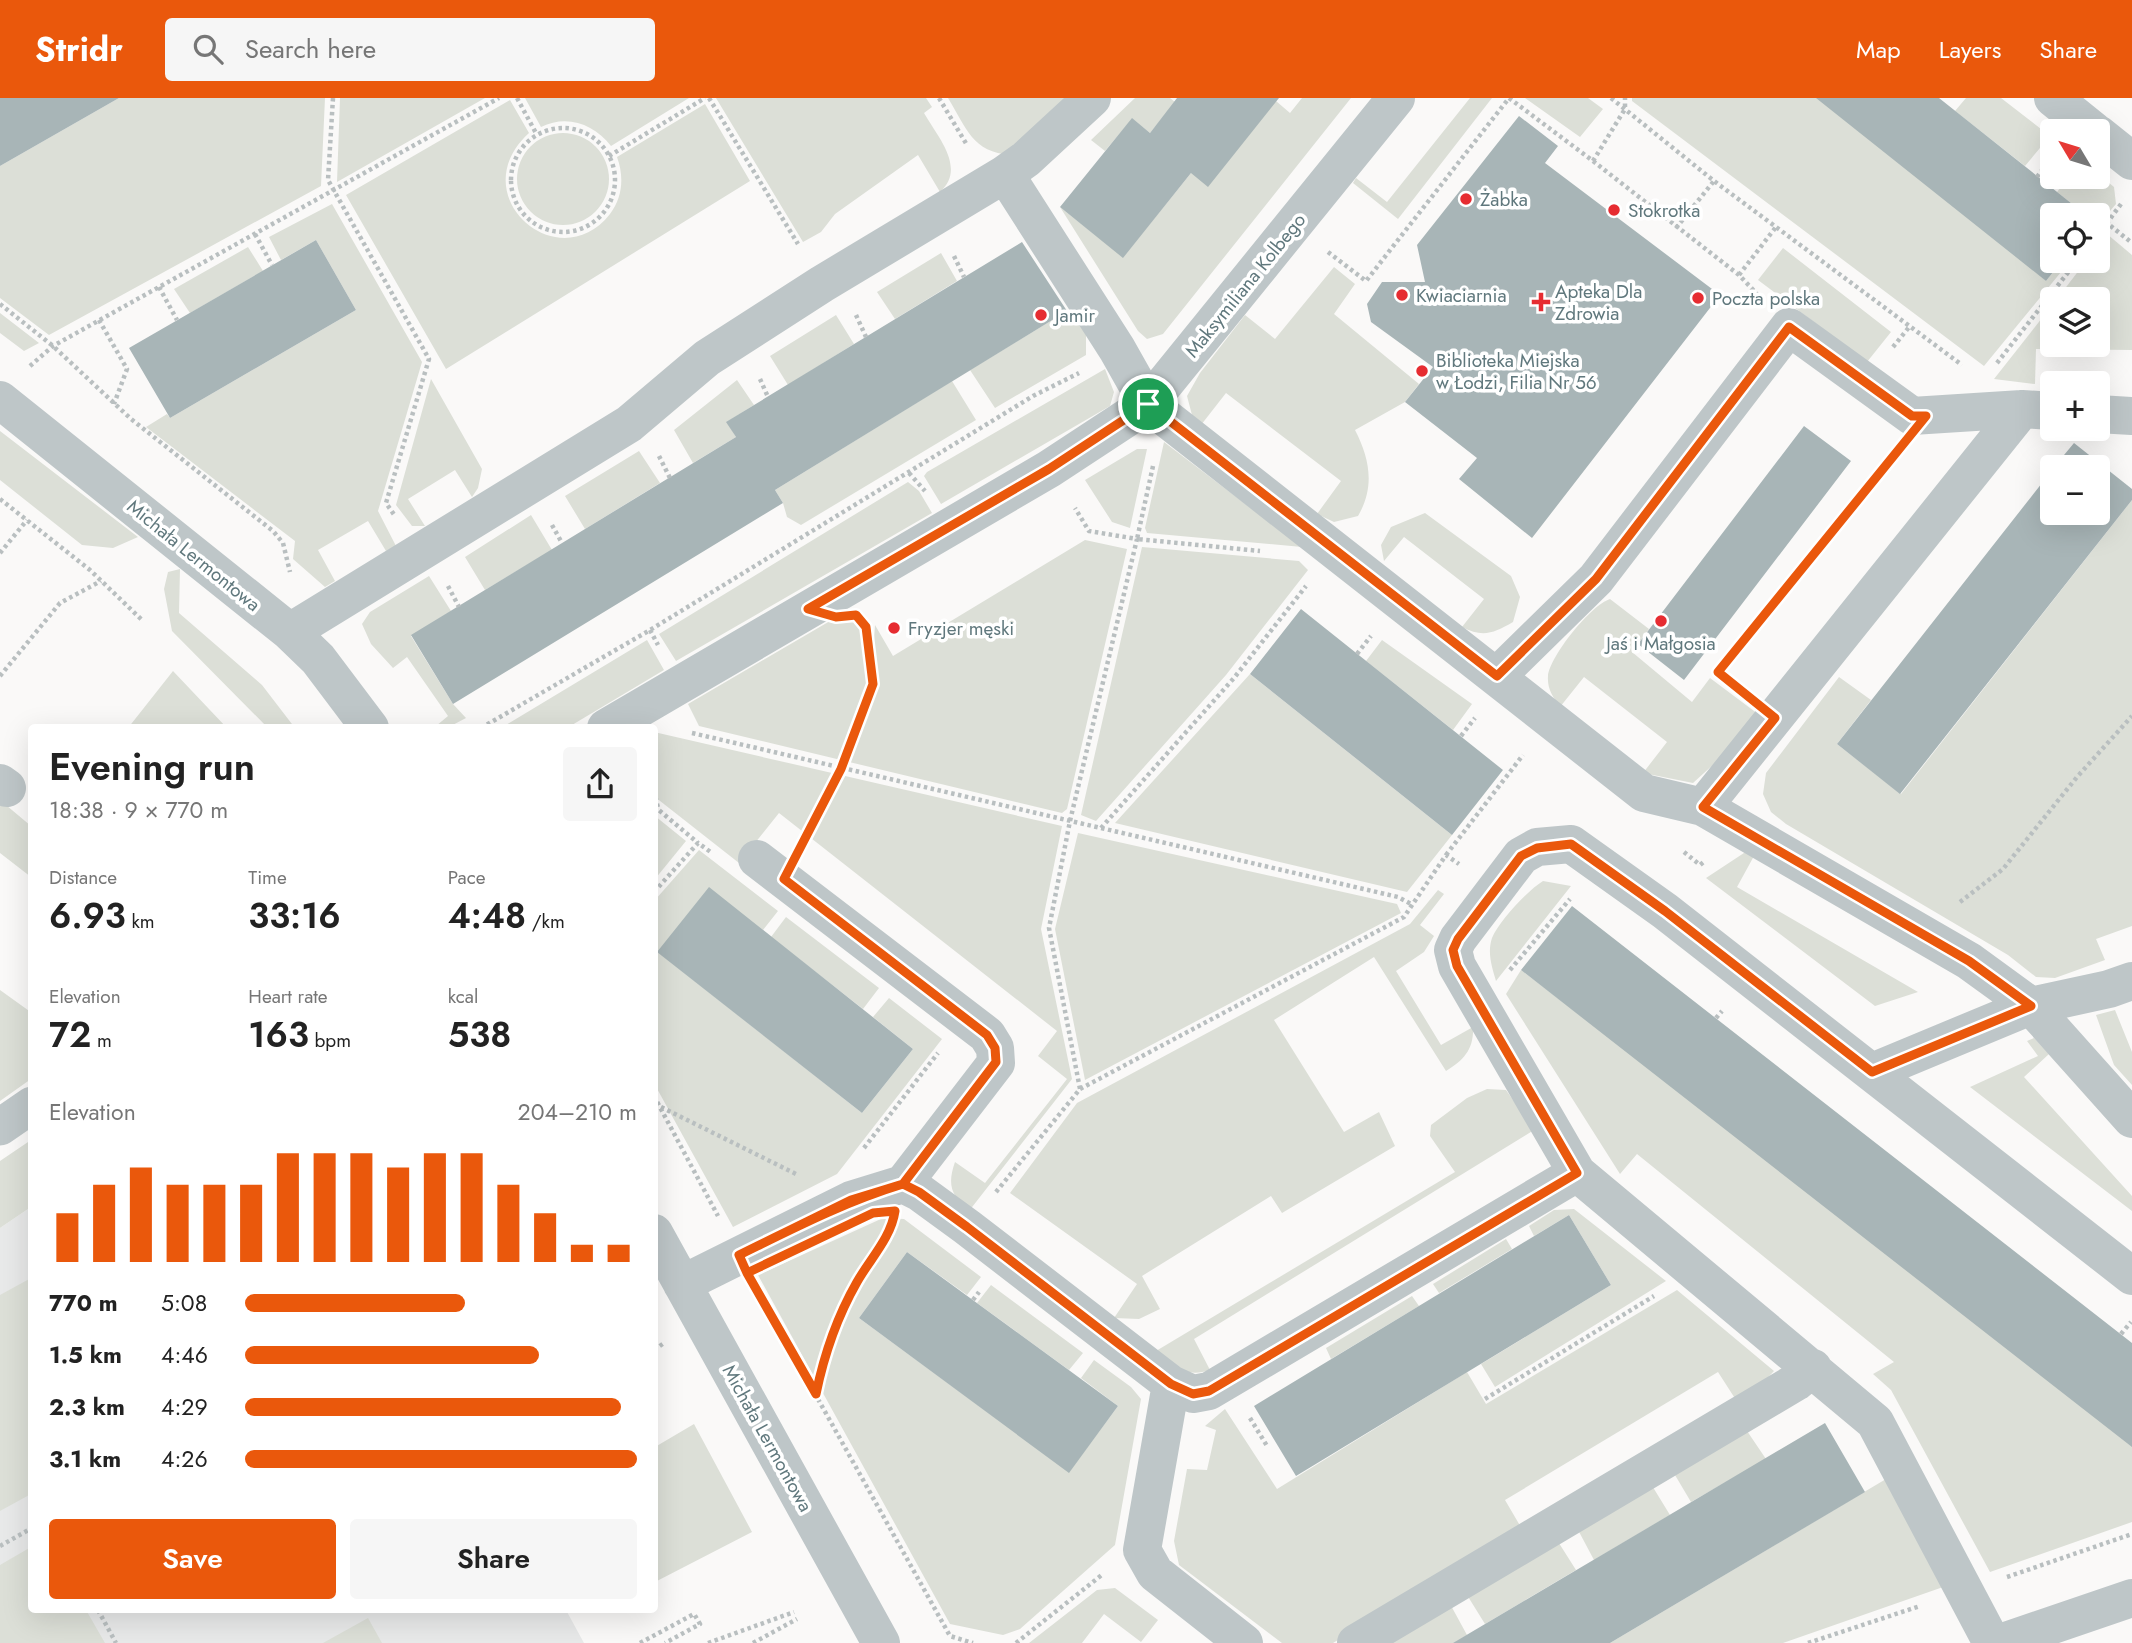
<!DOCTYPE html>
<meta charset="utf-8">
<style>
:root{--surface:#fff;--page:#f6f6f6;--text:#222;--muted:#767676;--accent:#ea580c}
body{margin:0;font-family:Jost,sans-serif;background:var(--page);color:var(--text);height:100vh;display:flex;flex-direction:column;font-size:26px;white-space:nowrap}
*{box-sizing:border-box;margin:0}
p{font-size:23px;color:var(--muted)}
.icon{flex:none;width:38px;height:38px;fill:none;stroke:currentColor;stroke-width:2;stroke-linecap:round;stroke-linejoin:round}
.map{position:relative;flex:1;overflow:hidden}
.drawer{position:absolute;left:28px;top:626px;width:630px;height:889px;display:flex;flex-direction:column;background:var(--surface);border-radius:7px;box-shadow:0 7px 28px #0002}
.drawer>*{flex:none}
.needle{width:46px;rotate:308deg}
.controls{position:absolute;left:2040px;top:21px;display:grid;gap:14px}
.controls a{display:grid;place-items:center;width:70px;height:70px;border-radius:7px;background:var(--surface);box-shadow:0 7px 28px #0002;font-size:35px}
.pin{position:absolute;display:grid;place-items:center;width:60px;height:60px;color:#fff;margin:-30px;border:4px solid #fff;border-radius:50%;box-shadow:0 2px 7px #0007}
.round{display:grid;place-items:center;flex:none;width:74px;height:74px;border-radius:7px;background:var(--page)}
.head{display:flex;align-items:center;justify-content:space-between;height:119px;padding:0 21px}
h1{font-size:38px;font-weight:600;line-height:52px}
.metrics{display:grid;grid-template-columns:repeat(3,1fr);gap:10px;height:119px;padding:7px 21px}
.metrics div{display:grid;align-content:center}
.metrics b{font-size:35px;font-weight:600}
.metrics small{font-size:19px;font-weight:400}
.metrics p{font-size:19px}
.chart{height:196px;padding:14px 21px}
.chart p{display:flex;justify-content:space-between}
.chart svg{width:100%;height:126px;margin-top:7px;stroke:var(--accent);stroke-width:6}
.action{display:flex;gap:14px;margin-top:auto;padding:14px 21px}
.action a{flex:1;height:80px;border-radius:7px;background:var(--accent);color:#fff;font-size:28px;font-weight:600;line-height:80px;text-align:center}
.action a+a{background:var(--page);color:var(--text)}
ul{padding:0 21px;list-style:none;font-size:23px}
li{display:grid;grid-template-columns:112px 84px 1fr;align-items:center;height:52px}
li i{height:18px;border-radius:9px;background:var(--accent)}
header{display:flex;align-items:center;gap:42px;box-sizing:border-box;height:98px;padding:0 35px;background:var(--accent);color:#fff}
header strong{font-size:33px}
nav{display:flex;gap:38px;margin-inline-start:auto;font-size:24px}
.search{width:490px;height:63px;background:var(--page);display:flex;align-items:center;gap:18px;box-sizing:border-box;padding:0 24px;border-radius:7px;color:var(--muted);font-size:26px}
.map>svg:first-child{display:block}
.built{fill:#e8e9e9}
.green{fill:#dcdfd7}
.building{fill:#a8b5b7}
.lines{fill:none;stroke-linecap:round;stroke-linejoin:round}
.path{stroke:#b9bfc0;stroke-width:4.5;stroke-dasharray:3.5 3.5;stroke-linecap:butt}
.pedestrian{stroke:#bec6c8;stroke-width:37}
.minor{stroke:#bec6c8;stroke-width:38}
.route-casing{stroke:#fff;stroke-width:14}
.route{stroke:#ea580c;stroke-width:9}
.poi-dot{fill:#e62c31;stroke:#fff;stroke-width:2.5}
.labels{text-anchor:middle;stroke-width:7;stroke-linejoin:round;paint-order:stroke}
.poi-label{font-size:19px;fill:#60787d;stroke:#fff;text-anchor:start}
.street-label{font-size:19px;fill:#60787d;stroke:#fff}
</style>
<header>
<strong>Stridr</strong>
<div class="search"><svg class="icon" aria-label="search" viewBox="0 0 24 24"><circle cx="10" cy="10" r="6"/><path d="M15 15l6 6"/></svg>Search here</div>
<nav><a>Map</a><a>Layers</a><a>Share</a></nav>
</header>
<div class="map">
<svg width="2132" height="1545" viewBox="0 0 2132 1545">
<rect width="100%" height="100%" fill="#faf9f8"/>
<path class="built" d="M 31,1109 L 32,1512 L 566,1512 L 584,1545 L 0,1545 L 0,1130 Z"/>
<path class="green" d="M 119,0 L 325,0 L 321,88 L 49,237 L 0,200 L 0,68 Z
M 340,0 L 485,0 L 337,84 Z
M 525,0 L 689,0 L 611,48 C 594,26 567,16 541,29 Z
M 716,0 L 926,0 L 932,9 L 924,15 C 937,38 967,70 940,94 L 918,57 L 835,116 L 821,134 L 803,144 Z
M 948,0 L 1073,0 L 1011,57 C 972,54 967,31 948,0 Z
M 1135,0 L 1170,0 L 1175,4 L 1150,35 L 1132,21 L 1105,53 L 1091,42 Z
M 1302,0 L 1351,0 L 1163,236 L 1147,241 L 1138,233 L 1060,109 L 1123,159 L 1191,75 L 1276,3 L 1290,15 Z
M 1470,0 L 1492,0 L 1398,121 L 1353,85 L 1356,80 L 1387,104 Z
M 1525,0 L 1588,0 L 1603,11 L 1580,39 Z
M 1632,0 L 1845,0 L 2046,183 L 2062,163 L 2070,163 L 1984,268 L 1632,3 Z
M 1966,0 L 2001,0 L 2050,38 L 2025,68 L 1955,13 Z
M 510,2 L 529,35 C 461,97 558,182 610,116 C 623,99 624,78 617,59 L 705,6 L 750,83 L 446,271 L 346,97 Z
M517 81a46 46 0 1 1 92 0a46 46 0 1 1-92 0Z
M 2098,76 L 2114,89 L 2116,106 L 2098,127 L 2098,117 L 2086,117 L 2057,94 L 2069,79 L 2098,79 Z
M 332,106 L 422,264 L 378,413 L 396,448 L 386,453 L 368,423 L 318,452 L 335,483 L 325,489 L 293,461 L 295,443 L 146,329 L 167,316 L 170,320 L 356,212 L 316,142 L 281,162 L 269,139 Z
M 2107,136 L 2132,157 L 2132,252 L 2036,251 L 2035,286 L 1994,281 L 2053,206 L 2053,247 L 2098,247 L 2098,201 L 2057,201 L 2086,163 L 2098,163 L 2098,147 Z
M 248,149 L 263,173 L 190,215 L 174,191 Z
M 1783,150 L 1891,234 L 1867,264 L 1758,182 Z
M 941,155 L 957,183 L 895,221 L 877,194 Z
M 1334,169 L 1355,186 L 1334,216 L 1419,286 L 1405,304 L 1355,332 C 1370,361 1375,389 1358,418 L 1334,424 L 1317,416 L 1341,383 L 1226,295 L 1201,327 L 1192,317 L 1187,298 L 1200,275 L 1245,217 L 1275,241 Z
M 1072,210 L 1086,237 L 1086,257 L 995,310 L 970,272 Z
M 0,215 L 39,245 L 24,253 L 0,235 Z
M 836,217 L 854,246 L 788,287 L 770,258 Z
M 1105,271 L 1114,294 L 1110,308 L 941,406 L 924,378 L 927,374 Z
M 431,281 L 482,371 L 478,390 L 472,399 L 455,372 L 408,401 L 425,428 L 412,428 L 396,407 Z
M 737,282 L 754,307 L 727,324 L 736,339 L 693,365 L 674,332 Z
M 952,283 L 976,322 L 801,427 L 787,419 L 783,405 L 775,392 Z
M 0,333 L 138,439 L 113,450 L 82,447 L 0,382 Z
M 1164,344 L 1302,449 L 1147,435 L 1145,430 Z
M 1137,351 L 1147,351 L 1130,430 L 1112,424 L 1085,382 Z
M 639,353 L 660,385 L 585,431 L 565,398 Z
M 908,384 L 919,393 L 932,415 L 676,563 L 659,536 Z
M 2132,402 L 2132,828 L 2096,841 L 2105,862 L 2055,880 L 2036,879 L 2008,857 L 1786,726 L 1771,714 L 1763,696 L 1766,675 L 1839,579 L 1871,602 L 1837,646 L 1901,696 Z
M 1425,415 L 1511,478 L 1520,499 L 1513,524 C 1494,535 1483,540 1462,529 L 1484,501 L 1404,439 L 1384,463 L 1381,447 L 1391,429 Z
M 531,417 L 552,452 L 485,492 L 465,459 Z
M 1085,442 L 1127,451 L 1067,711 L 1062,715 L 699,628 L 688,606 L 830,523 L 863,520 L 874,542 L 875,527 L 893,558 Z
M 1142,449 L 1299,463 L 1308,472 L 1226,577 L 1096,723 L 1081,717 Z
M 180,471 L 179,515 L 262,587 L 295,630 L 268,630 L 172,533 L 164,491 L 168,474 Z
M 429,478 L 451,513 L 411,538 L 453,606 L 466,620 L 447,630 L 436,628 L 448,618 L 407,559 L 393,570 L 371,546 L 362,526 L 370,514 Z
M 1610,501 L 1649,531 L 1632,554 L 1692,604 L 1710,580 L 1758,616 L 1715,665 L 1693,685 L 1643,675 L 1667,644 L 1584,579 L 1560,609 C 1553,599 1547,591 1548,578 C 1550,558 1591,507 1610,501 Z
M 647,542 L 664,572 L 567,630 L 501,630 Z
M 1382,542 L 1472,606 L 1453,632 L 1366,563 Z
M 173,573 L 227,630 L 128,630 Z
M 1250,576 L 1452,737 L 1407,794 L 1115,725 Z
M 654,634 L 1062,728 L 1041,831 L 1072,981 L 969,1113 C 951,1097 947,1087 955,1064 L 985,1085 L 1067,981 L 1038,958 L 1057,933 L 779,715 L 739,765 L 655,699 Z
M 0,702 L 31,728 L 31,779 L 0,755 Z
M 655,718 L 686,743 L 655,781 Z
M 1078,735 L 1397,806 L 1401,815 L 1085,982 L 1055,831 Z
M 699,752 L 778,813 L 763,832 L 658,854 L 862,1015 L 913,951 L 873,919 L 889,900 L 942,941 L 837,1076 L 733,1129 L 655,987 L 655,802 Z
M 1747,753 L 1754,758 L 1737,789 L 1918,894 L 1875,908 L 1706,780 Z
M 1543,783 L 1571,788 L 1496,883 C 1492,869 1487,855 1492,840 C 1499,823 1527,793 1543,783 Z
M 1438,792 L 1444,796 L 1420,827 L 1434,838 L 1424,854 L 1396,873 L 1441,947 L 1473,929 C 1474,951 1464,962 1446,973 L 1374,859 L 1274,922 L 1344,1034 L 1379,1014 L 1395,1048 L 1282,1115 L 1271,1098 L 1142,1178 L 1160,1211 L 1139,1221 L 1114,1220 L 1137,1186 L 1010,1095 L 1077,1005 L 1410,826 Z
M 786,819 L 879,890 L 863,911 L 771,839 Z
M 1521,872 L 2132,1341 L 2132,1424 L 1990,1474 L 1891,1292 L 1873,1276 L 1894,1264 L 1637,1056 L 1620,1076 L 1506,896 Z
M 0,892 L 32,915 L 31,981 L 0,1003 Z
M 2115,912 L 2132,954 L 2132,987 L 2114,967 L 2096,917 Z
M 2034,940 L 2049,956 L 2024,979 L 2132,1098 L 2132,1113 L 1970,989 L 2038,958 L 2027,943 Z
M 1487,991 L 1506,992 L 1534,1032 L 1194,1241 L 1210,1272 C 1186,1280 1175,1269 1156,1253 L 1455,1074 L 1430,1038 L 1431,1027 L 1467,1000 Z
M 31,1042 L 31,1109 L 0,1130 L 0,1063 Z
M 1574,1111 L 1666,1183 L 1495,1289 L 1481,1266 L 1611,1187 L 1569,1117 L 1534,1138 L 1529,1128 L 1554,1112 Z
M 883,1120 L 904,1121 L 981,1179 L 967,1197 L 907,1154 L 859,1220 L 1069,1374 L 1118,1308 L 1081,1280 L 1094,1262 L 1131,1289 L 1141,1301 L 1115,1447 L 1020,1531 L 1003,1537 L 950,1526 L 758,1177 Z
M 1506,1141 L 1512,1151 L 1439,1195 L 1433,1186 Z
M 31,1180 L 31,1396 L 0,1413 L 0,1197 Z
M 991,1187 L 1083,1255 L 1069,1272 L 977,1205 Z
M 1677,1192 L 1774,1273 L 1759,1289 L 1736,1302 L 1718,1274 L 1505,1402 L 1522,1431 L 1333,1545 L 1282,1545 L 1179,1467 L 1174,1443 L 1187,1371 L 1207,1372 L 1216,1332 L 1205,1328 L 1225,1311 L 1277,1391 L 1467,1274 L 1486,1306 Z
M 1412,1198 L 1419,1208 L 1331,1261 L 1326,1250 Z
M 694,1326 L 752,1434 L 655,1484 L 655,1349 Z
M 1745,1330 L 1766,1361 L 1691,1404 L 1672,1372 Z
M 1886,1381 L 1946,1488 L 1783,1545 L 1610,1545 Z
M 1651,1386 L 1670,1417 L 1594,1462 L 1577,1430 Z
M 1557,1442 L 1576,1472 L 1485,1526 L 1467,1497 Z
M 31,1449 L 32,1512 L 86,1512 L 105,1545 L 0,1545 L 0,1467 Z
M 1115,1490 L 1158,1522 L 1141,1544 L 1104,1516 L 1082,1545 L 1029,1545 L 1097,1492 Z
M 1449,1504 L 1467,1537 L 1454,1545 L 1380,1545 Z
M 368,1520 L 382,1545 L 323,1545 Z"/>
<path class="building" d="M 0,0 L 119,0 L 0,68 Z
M 1177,0 L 1279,0 L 1208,89 L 1191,75 L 1123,160 L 1060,109 L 1132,20 L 1150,35 Z
M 1816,0 L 1939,0 L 2086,117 L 2053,117 L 2053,163 L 2062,163 L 2046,183 Z
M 1519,18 L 1558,48 L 1545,65 L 1720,197 L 1532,440 L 1459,381 L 1477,360 L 1405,304 L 1433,269 L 1371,224 L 1367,206 L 1382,184 L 1425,184 L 1417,147 Z
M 316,142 L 356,212 L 170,320 L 129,250 Z
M 1022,144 L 1067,213 L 775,392 L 783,405 L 453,606 L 411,537 L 736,339 L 726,324 Z
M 1804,328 L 1851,363 L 1684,582 L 1638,546 Z
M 2074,345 L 2132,391 L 2132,402 L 1900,696 L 1837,646 L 2053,371 L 2053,415 L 2098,415 L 2098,369 L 2054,369 Z
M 1301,511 L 1503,672 L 1452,737 L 1250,576 Z
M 709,789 L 913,951 L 862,1015 L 657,854 Z
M 1572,808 L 2132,1245 L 2132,1349 L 1521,872 Z
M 1569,1117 L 1611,1187 L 1296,1378 L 1254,1308 Z
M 907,1154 L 1118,1308 L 1069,1375 L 859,1220 Z
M 1825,1325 L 1865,1394 L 1610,1545 L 1453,1545 Z"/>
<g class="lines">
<path class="path" d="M 333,0 L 328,82 L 429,261 L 386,405 L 395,418
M 517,0 L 537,37
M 709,0 L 798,146
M 939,0 L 967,47
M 1509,0 L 1593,63 L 1625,11 L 1625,0
M 1611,0 L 1714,83 L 1962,267
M511 82a52 52 0 1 1 104 0a52 52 0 1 1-104 0Z
M 609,58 L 705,0
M 1593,63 L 1739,177 L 1757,196
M 2037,79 L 2052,59
M 2121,106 L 2107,125 L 2132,145
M 1676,130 L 1714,83
M 255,136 L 272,167
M 2098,136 L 2107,125
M 1328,154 L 1366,183 L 1509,0
M 954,158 L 964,179
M 1739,177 L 1776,129
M 159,189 L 177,222
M 0,206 L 53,248 L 131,321 L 273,433 L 283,445 L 290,474
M 856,217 L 866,239
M 99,222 L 127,271 L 114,306
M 1893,249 L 1910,228
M 1997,265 L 2077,163
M 30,268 L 53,248 L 499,0
M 760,281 L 768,299
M 659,358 L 670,380
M 1153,368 L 1137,441 L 1260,453
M 909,375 L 925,393
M 0,401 L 90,472 L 143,523
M 552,427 L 562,445
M 0,455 L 27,422
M 448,488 L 459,509
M 650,532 L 658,547
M 1357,556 L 1371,538
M 0,578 L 60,505 L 101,483
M 1740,591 L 1718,574 L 1894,357
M 481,630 L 650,532 L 1033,298 L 1079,275
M 692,635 L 1398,799 L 1411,806
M 1461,638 L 1475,620
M 654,692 L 658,710
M 654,708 L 698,745
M 1101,730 L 1234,580 L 1306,488
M 806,740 L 841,671 L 873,586 L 866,529
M 1684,754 L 1700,767 L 1705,763
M 1446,757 L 1523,657
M 654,794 L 698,745 L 712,755
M 1960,804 L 2003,771 L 2077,679 L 2132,618
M 1510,872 L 1570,801
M 1716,920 L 1722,913
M 1080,991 L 1404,819 L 1446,757 L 1459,766
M 654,998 L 718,1118
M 661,1009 L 798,1077
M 864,1050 L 938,955
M 996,1094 L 1080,991 L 1049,830 L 1070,723 L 1137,441 L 1089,433 L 1075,410
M 760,1197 L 950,1538 L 973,1545
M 973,1202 L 979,1194
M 2121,1236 L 2131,1224
M 654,1252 L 664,1245
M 816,1295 C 828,1238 853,1190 884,1141
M 1485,1301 L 1654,1198
M 1250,1320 L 1267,1348
M 0,1448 L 32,1430
M 2007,1479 L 2132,1436
M 98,1512 L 116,1545
M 640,1545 L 694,1516 L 700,1526 L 665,1545
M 708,1545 L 794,1514
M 753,1545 L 797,1521
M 1016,1545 L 1103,1476
M 1808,1545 L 1920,1508"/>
<path class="pedestrian" d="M 0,1029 L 32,1007"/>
<path class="minor" d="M 1092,0 L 1026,61 L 1005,76 L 1117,251 L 1148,306 L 1644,695 L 1703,709 L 1969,863 L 2031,908 L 2132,1021
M 2053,0 L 2094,33
M 2098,36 L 2132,63
M 0,302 L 290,534 L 318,561 L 370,630
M 2098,316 L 2132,318
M 290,534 L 629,326 L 707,260 L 822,186 L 1005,76
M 1497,578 L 1596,481 L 1789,229 L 1912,318 L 2022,311 L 2053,313
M 606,630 L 1049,371 L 1148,306 L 1396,0
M 0,685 L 7,690
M 1703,709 L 2022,311
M 1872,974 L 2031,908 L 2109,891 L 2132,883
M 903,1086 L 919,1094 L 967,1129 L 1171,1286 L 1142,1452 L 1155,1475 L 1244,1545
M 654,1135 L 881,1545
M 682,1186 L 851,1102 L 903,1086 L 996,965 L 995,950 L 987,937 L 757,761
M 1171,1286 L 1193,1296 L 1209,1293 L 1577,1075
M 1356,1545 L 1796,1284 L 1813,1270
M 1992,1545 L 1875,1324 L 1577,1075 L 1457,868 L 1453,852 L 1458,841 L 1521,758 L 1537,749 L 1571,746 L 1665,813 L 2132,1178
M 2000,1545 L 2132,1500"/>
</g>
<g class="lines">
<g class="route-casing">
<path id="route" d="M 1148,306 L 1049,371 L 808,511 L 836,519 L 856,517 L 866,529 L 873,586 L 841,671 L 784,781 L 987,937 L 995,950 L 996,964 L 903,1086 L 851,1102 L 739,1157 L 747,1175 L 873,1115 L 895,1113 C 891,1140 870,1161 857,1184 C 837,1219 824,1257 816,1296 L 747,1175 L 739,1157 C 794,1130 844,1104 903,1086 L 919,1094 L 967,1129 L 1171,1286 L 1193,1296 L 1209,1293 L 1577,1075 L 1457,868 L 1453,852 L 1458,841 L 1521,758 L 1537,750 L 1571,746 L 1665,813 L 1872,974 L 2031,908 L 1969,863 L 1703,709 L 1775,620 L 1718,574 L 1926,318 L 1912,318 L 1789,229 L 1596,481 L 1497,578 L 1148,306"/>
</g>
<use href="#route" class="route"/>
</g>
<g class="poi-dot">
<circle cx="1466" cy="101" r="7"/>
<circle cx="1614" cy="112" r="7"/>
<circle cx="1402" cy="197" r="7"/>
<circle cx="1698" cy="200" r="7"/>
<path d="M1537.5 193.5h7v7h7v7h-7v7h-7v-7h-7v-7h7z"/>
<circle cx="1041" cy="217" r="7"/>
<circle cx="1422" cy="273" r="7"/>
<circle cx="1661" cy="523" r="7"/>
<circle cx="894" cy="530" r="7"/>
</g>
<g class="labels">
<g class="poi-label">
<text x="1480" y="108">Żabka</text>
<text x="1628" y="119">Stokrotka</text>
<text x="1555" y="200">Apteka Dla<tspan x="1555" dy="22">Zdrowia</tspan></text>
<text x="1416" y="204">Kwiaciarnia</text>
<text x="1712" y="207">Poczta polska</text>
<text x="1055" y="224">Jamir</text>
<text x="1436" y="269">Biblioteka Miejska<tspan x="1436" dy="22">w Łodzi, Filia Nr 56</tspan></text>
<text x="908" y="537">Fryzjer męski</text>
<text x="1661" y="552" text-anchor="middle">Jaś i Małgosia</text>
</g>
<g class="street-label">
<text transform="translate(1245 187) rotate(-51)" y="7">Maksymiliana Kolbego</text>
<text transform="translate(194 457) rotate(39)" y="7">Michała Lermontowa</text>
<text transform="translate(768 1340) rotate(61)" y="7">Michała Lermontowa</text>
</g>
</g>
</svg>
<div class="controls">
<a><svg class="needle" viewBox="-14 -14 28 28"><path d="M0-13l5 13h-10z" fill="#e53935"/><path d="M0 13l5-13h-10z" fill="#767676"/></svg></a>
<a><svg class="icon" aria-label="locate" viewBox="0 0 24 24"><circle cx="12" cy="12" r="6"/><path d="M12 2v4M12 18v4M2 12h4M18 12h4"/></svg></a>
<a><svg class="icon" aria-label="layers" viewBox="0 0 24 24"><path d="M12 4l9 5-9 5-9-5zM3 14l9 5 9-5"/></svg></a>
<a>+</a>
<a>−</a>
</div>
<div class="pin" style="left:1148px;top:306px;background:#1e9e55"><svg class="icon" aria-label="arrive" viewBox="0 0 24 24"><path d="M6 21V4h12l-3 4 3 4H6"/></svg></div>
<section class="drawer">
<div class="head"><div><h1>Evening run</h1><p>18:38 · 9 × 770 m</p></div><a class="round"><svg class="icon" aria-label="share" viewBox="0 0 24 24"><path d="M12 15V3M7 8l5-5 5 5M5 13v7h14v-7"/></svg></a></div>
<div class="metrics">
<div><p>Distance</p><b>6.93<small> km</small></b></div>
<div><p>Time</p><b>33:16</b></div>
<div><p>Pace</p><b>4:48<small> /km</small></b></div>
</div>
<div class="metrics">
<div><p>Elevation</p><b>72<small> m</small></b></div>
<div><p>Heart rate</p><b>163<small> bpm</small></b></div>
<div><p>kcal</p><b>538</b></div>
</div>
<div class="chart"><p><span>Elevation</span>204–210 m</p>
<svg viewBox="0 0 160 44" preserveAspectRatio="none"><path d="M5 44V27M15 44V17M25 44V11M35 44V17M45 44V17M55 44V17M65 44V6M75 44V6M85 44V6M95 44V11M105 44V6M115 44V6M125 44V17M135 44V27M145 44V38M155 44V38"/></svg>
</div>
<ul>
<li><b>770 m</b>5:08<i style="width:56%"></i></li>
<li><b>1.5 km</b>4:46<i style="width:75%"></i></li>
<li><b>2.3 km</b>4:29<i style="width:96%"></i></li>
<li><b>3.1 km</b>4:26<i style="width:100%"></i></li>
</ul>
<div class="action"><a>Save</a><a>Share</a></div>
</section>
</div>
